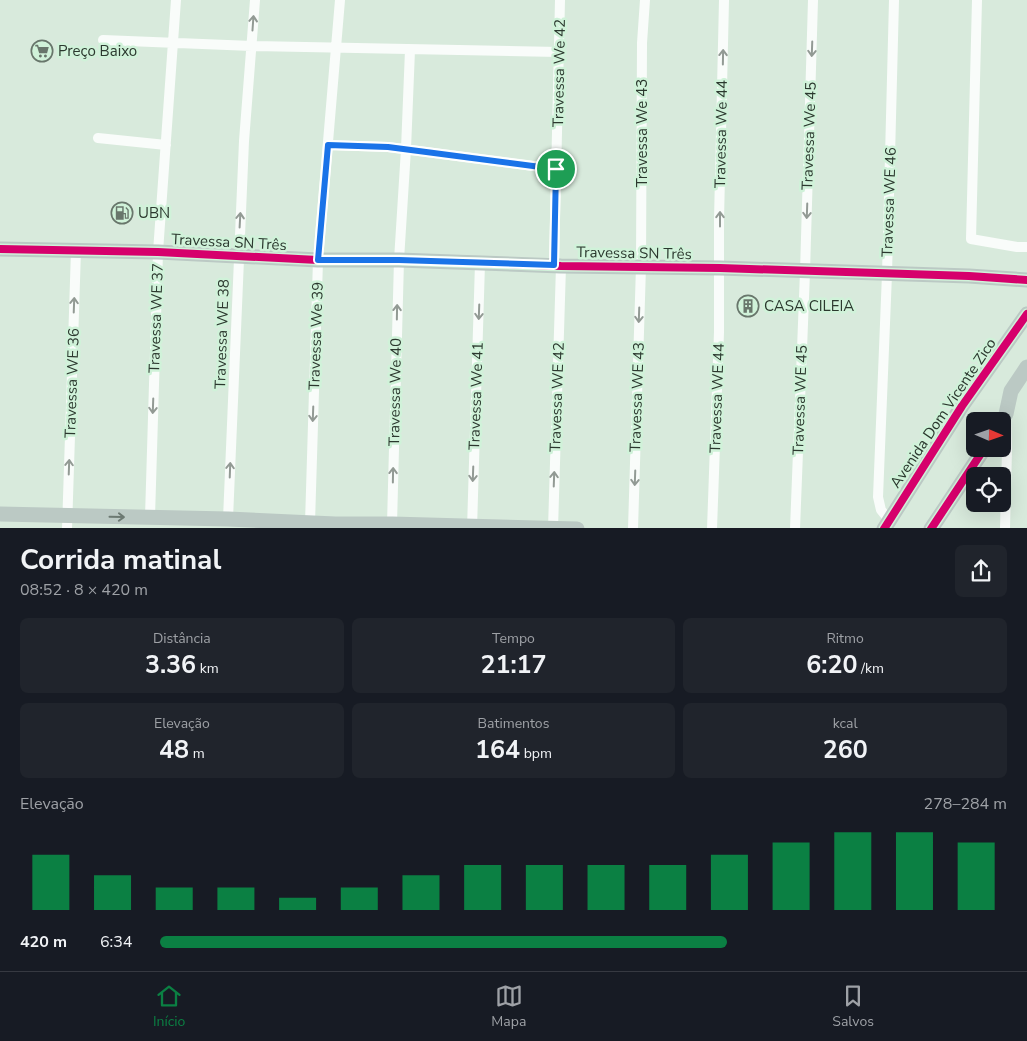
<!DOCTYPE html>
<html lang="pt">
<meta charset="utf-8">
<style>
:root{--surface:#171b24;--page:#20242c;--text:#f1f3f6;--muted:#9ea1a6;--line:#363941;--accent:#0b8043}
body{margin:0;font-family:"Nunito Sans",sans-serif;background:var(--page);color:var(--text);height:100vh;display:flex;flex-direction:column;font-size:19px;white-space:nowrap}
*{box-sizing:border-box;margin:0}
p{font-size:16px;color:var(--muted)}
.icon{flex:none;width:28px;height:28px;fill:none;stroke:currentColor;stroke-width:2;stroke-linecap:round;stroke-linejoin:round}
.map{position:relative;height:528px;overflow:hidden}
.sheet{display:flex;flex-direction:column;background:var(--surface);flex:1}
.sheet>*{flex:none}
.needle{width:32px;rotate:92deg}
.fabs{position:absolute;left:966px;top:412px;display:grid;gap:10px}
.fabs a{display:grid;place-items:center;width:45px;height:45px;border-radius:8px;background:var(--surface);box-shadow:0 5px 20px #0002;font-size:25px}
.pin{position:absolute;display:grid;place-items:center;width:42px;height:42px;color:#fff;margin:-21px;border:2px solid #fff;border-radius:50%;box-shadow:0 1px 5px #0007}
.round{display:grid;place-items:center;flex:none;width:52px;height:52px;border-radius:8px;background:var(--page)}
.headline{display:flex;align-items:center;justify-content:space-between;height:85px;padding:0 20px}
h1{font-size:28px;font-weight:700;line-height:38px}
.stats{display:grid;grid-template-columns:repeat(3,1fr);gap:8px;height:85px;padding:5px 20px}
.stats div{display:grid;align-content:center;border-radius:8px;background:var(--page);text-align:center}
.stats b{font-size:25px;font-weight:700}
.stats small{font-size:14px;font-weight:400}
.stats p{font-size:14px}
.chart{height:140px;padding:10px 20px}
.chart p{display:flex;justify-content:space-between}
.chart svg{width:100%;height:90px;margin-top:5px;stroke:var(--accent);stroke-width:6}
ul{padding:0 20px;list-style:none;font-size:16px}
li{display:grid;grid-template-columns:80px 60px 1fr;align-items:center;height:38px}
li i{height:12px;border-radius:6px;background:var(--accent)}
.tab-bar{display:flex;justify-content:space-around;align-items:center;height:70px;border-top:1px solid var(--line);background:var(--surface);font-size:14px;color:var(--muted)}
.tab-bar a{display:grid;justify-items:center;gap:2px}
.tab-bar .current{color:var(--accent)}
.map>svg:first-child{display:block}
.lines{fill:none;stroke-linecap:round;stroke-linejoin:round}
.street{stroke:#f9fcfa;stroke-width:10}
.primary{stroke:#bbc9c4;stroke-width:15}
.cycleway-casing{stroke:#d0f2d9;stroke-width:11}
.cycleway{stroke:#d6006c;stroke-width:8}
.oneway{stroke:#929a94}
.oneway2{stroke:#6c7972}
.route-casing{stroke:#fff;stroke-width:10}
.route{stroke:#1a73e8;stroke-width:6}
.labels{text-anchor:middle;stroke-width:5;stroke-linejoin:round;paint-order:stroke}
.poi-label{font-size:15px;fill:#2b382e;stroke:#d0f2d9;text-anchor:start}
.street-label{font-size:15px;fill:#2b382e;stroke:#d0f2d9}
</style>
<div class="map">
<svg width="1027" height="529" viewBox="0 0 1027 529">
<rect width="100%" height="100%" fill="#d8eadc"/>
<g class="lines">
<path class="street" d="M 977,0 L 971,239 L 1017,247 L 1027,247
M 103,40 L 252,46 L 559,52
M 98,138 L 166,145
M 328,145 L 388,147 L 557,169
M 554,265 L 560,0
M 150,517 L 158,252 L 176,0
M 228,519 L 244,141 L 255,0
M 889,520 L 881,510 L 878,497 L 887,274 L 894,0
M 310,523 L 318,260 L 340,0
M 392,524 L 399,260 L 406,149 L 410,50
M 67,529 L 76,250
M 472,529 L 480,263
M 553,529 L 561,266
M 633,529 L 641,266 L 642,43 L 645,0
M 712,529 L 719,332 L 719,220 L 724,0
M 795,529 L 805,272 L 813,0
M 1005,529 L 1007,450 L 1006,414"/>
<path class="primary" d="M 0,249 L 158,252 L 318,260 L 399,260 L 561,266 L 720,268 L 969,276 L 1027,280
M 1006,414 L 1011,391 L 1027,367
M 0,514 L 228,519 L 335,524 L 392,524 L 577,529
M 884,529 L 962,406 L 1027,314
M 931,529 L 984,449"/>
<g class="cycleway-casing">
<path id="cycleway" d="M 0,249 L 158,252 L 318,260 L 399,260 L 561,266 L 720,268 L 969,276 L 1027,280
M 884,529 L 962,406 L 1027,314
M 931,529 L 984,449"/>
</g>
<use href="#cycleway" class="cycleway"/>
</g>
<defs><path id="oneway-shaft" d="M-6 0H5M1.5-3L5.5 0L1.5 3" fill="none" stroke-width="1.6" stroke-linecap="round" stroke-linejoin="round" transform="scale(1.25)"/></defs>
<g class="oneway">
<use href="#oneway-shaft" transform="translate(253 23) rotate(-86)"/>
<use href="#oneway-shaft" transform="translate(812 49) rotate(92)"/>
<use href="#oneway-shaft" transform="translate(723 57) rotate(-89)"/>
<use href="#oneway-shaft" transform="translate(807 211) rotate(92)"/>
<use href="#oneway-shaft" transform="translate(720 219) rotate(-90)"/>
<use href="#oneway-shaft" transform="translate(240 220) rotate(-87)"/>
<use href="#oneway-shaft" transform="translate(74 305) rotate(-88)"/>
<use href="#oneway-shaft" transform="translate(397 312) rotate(-89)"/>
<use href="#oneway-shaft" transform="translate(479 312) rotate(92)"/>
<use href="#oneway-shaft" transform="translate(639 315) rotate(92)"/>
<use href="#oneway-shaft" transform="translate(153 406) rotate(92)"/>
<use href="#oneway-shaft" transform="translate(313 414) rotate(92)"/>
<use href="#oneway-shaft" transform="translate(69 467) rotate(-88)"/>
<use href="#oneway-shaft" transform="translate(230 470) rotate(-88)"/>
<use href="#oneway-shaft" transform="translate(473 474) rotate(92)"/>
<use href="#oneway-shaft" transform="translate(393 475) rotate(-89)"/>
<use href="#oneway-shaft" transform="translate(635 478) rotate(92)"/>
<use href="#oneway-shaft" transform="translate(554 479) rotate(-88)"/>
</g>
<use class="oneway2" href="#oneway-shaft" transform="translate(117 517) rotate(1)"/>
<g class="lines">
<g class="route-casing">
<path id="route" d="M 328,145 L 388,147 L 556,169 L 554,265 L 399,260 L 318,260 Z"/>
</g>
<use href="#route" class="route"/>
</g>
<defs>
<g id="supermarket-ring" transform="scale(1.125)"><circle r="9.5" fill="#d0f2d9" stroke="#68766b" stroke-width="1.5"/><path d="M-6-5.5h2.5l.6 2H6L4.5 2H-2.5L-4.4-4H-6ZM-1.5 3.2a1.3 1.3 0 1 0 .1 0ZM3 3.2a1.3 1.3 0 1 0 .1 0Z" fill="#68766b"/></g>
<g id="fuel-ring" transform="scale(1.125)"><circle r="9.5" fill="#d0f2d9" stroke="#68766b" stroke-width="1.5"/><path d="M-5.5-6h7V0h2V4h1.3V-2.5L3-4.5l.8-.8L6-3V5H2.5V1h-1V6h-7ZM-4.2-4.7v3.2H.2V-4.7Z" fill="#68766b"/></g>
<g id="building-ring" transform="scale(1.125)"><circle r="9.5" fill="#d0f2d9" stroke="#68766b" stroke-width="1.5"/><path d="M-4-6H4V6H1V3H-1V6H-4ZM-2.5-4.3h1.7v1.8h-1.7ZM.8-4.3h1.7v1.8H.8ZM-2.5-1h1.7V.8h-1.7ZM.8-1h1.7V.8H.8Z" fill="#68766b"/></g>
</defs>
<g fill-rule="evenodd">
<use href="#supermarket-ring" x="42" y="51"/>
<use href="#fuel-ring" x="122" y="213"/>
<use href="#building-ring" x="748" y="306"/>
</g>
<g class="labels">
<g class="poi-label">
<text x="58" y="56">Preço Baixo</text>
<text x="138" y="218">UBN</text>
<text x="764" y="311">CASA CILEIA</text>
</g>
<g class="street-label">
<text transform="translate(559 73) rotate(-89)" y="5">Travessa We 42</text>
<text transform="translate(642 133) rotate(-90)" y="5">Travessa We 43</text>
<text transform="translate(721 134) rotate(-89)" y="5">Travessa We 44</text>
<text transform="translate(809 136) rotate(-88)" y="5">Travessa We 45</text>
<text transform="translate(889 202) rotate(-88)" y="5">Travessa WE 46</text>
<text transform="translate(229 242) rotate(3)" y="5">Travessa SN Três</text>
<text transform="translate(634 253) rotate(1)" y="5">Travessa SN Três</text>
<text transform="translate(156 318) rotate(-88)" y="5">Travessa WE 37</text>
<text transform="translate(222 334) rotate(-88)" y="5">Travessa WE 38</text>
<text transform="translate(316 336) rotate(-88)" y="5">Travessa We 39</text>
<text transform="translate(72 383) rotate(-88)" y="5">Travessa WE 36</text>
<text transform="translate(395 392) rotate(-89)" y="5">Travessa We 40</text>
<text transform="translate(476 396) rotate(-88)" y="5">Travessa We 41</text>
<text transform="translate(557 397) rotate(-88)" y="5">Travessa WE 42</text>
<text transform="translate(637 397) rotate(-88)" y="5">Travessa WE 43</text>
<text transform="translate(717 398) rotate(-88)" y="5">Travessa WE 44</text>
<text transform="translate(800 400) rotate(-88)" y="5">Travessa WE 45</text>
<text transform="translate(943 413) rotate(-56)" y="5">Avenida Dom Vicente Zico</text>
</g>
</g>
</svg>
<div class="fabs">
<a><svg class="needle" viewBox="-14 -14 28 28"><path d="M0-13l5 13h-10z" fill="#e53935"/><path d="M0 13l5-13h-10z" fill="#9ea1a6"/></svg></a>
<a><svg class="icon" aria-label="locate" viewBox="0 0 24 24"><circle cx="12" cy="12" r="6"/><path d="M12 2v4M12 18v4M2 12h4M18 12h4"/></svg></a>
</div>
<div class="pin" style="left:556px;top:169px;background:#1e9e55"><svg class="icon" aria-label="arrive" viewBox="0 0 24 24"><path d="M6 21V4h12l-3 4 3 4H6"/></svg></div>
</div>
<section class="sheet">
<div class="headline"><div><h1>Corrida matinal</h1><p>08:52 · 8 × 420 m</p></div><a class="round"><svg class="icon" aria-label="share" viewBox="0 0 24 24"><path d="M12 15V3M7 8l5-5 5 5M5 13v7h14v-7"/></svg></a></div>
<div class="stats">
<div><p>Distância</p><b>3.36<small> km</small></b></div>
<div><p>Tempo</p><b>21:17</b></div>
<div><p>Ritmo</p><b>6:20<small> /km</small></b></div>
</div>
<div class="stats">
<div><p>Elevação</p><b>48<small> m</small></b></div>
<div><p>Batimentos</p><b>164<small> bpm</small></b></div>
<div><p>kcal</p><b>260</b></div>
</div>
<div class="chart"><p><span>Elevação</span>278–284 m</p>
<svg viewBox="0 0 160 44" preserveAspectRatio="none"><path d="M5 44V17M15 44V27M25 44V33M35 44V33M45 44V38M55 44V33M65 44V27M75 44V22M85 44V22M95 44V22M105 44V22M115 44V17M125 44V11M135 44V6M145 44V6M155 44V11"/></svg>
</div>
<ul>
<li><b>420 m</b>6:34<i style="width:67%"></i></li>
</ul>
</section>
<nav class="tab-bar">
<a class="current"><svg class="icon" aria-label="home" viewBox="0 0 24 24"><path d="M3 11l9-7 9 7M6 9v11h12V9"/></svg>Início</a>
<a><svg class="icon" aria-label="map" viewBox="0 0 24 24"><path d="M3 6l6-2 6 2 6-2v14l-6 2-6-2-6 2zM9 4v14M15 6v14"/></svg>Mapa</a>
<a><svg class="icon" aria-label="saved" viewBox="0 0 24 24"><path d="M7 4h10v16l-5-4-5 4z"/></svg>Salvos</a>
</nav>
